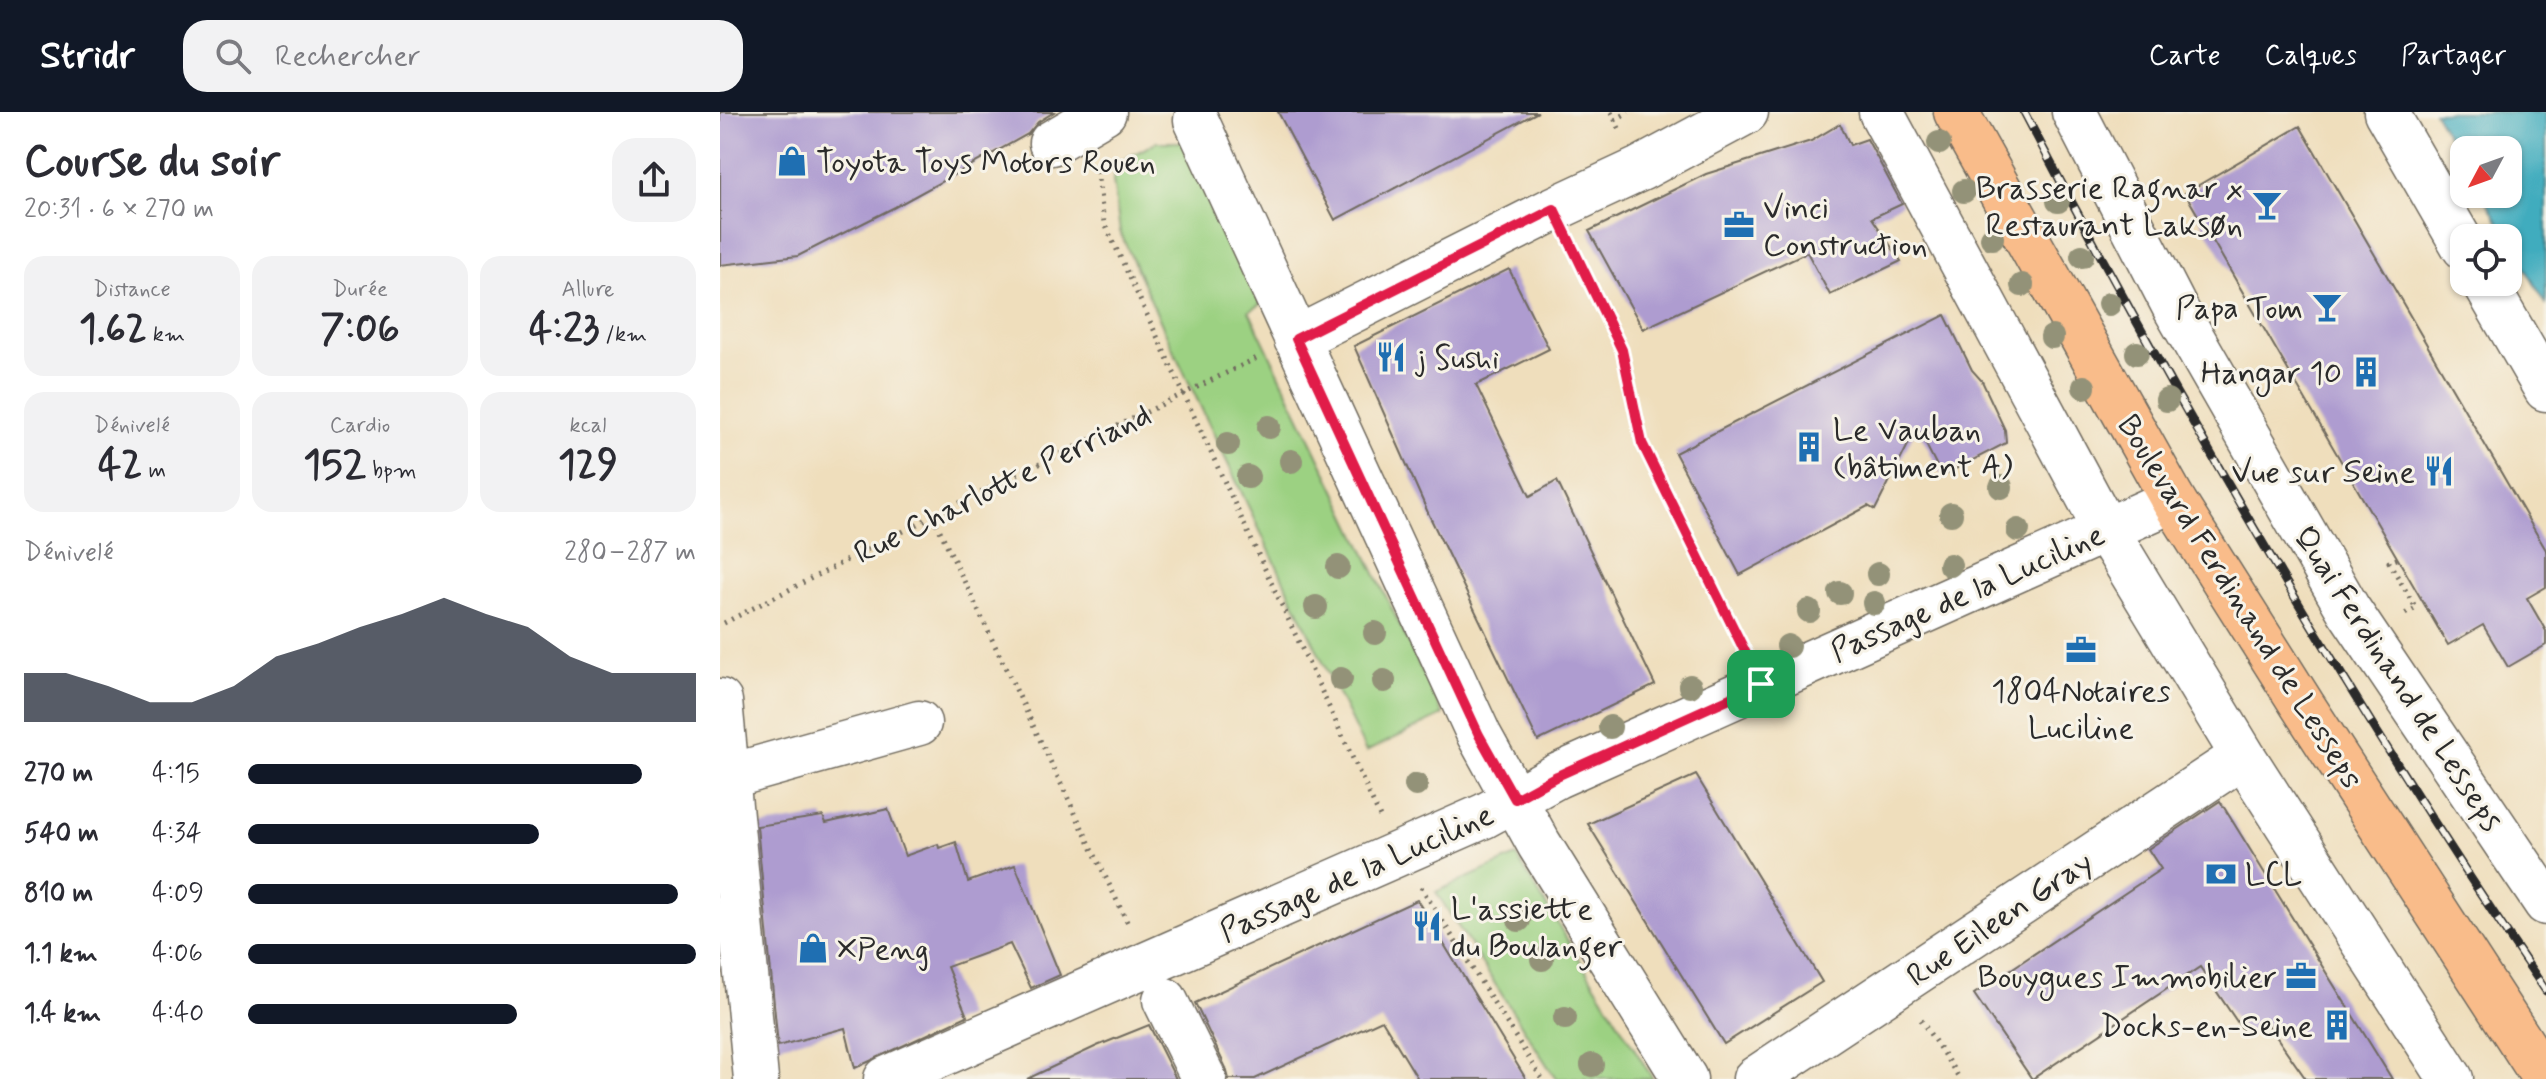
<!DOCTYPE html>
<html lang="fr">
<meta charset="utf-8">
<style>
:root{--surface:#fff;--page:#f2f2f3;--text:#2b2b33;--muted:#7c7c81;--accent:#111827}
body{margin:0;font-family:Mynerve,sans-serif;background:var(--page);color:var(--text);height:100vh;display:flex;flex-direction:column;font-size:30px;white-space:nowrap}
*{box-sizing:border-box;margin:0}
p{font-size:26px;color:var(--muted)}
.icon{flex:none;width:44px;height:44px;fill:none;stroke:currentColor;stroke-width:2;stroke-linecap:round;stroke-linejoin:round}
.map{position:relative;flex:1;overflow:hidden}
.panel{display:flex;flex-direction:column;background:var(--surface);width:720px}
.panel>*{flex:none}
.needle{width:52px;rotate:229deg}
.buttons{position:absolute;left:1730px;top:24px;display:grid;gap:16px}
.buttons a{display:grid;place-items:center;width:72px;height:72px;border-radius:16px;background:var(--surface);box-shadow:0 2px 6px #0004;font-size:40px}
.pin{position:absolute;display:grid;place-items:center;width:68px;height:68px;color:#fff;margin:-34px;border-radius:16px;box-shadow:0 4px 12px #0006}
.round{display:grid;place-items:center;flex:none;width:84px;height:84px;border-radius:24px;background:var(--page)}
.summary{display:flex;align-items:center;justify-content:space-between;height:136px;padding:0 24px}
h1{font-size:44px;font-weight:700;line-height:60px}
.metrics{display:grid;grid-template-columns:repeat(3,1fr);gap:12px;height:136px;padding:8px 24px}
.metrics div{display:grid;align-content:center;border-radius:20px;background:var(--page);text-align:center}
.metrics b{font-size:40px;font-weight:700}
.metrics small{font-size:22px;font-weight:400}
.metrics p{font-size:22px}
.chart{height:224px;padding:16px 24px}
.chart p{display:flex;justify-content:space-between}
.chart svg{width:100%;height:144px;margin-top:8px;fill:var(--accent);opacity:.7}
ul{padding:0 24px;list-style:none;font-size:26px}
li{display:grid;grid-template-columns:128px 96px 1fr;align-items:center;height:60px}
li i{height:20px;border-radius:10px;background:var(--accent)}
header{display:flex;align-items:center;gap:48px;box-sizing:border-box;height:112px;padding:0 40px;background:var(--accent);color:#fff}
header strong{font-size:38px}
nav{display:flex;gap:44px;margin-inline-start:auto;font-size:28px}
.search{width:560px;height:72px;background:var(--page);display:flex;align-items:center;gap:20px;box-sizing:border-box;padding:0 28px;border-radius:24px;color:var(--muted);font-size:30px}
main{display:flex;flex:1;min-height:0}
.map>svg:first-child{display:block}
.green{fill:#9cd182;stroke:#647e56;stroke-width:2}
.water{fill:#40acbe;stroke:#366c74;stroke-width:2}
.building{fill:#ae9cd0}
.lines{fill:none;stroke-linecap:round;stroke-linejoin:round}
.minor-casing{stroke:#706a5e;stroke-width:47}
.major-casing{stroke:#706a5e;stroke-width:47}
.path{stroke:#706a5e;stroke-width:5;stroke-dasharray:2 6;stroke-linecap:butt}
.minor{stroke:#fff;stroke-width:44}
.major{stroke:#f9bc8a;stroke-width:44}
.rail-casing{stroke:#2b2b2b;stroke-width:9}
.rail{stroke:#f7f3e8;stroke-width:6;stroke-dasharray:18;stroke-linecap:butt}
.tree{fill:#939278}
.route-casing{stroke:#fff;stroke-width:16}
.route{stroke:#e11d48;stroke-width:10}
.labels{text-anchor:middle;stroke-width:6;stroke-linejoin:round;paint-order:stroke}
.poi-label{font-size:32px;fill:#2b2b2b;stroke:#f7f3e8;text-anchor:start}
.street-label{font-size:32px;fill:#2b2b2b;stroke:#f7f3e8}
</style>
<header>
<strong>Stridr</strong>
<div class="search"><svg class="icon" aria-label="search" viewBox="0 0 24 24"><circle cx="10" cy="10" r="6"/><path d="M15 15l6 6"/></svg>Rechercher</div>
<nav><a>Carte</a><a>Calques</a><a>Partager</a></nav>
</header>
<main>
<section class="panel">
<div class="summary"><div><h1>Course du soir</h1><p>20:31 · 6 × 270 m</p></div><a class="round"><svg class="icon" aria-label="share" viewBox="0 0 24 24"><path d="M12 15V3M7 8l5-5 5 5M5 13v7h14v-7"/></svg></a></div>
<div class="metrics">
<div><p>Distance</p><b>1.62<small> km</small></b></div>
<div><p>Durée</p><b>7:06</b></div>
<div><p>Allure</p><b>4:23<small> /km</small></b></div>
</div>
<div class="metrics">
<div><p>Dénivelé</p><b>42<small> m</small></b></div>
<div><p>Cardio</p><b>152<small> bpm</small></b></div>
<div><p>kcal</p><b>129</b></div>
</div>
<div class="chart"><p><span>Dénivelé</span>280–287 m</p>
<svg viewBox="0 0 160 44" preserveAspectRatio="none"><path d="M0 44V29L10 29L20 33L30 38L40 38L50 33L60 24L70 20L80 15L90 11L100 6L110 11L120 15L130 24L140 29L150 29L160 29V44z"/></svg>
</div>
<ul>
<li><b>270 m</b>4:15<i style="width:88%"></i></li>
<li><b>540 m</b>4:34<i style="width:65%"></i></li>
<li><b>810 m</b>4:09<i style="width:96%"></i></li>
<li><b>1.1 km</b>4:06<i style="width:100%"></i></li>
<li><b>1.4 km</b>4:40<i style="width:60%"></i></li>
</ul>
</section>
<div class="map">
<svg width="1826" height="967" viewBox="0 0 1826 967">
<rect width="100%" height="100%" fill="#f7f3e8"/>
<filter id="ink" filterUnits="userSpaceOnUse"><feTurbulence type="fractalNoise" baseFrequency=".0125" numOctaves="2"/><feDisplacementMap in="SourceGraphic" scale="16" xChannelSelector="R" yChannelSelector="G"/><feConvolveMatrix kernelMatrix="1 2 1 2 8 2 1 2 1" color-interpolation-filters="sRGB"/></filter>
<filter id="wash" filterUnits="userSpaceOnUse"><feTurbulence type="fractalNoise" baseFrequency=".006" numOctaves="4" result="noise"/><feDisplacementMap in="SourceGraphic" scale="32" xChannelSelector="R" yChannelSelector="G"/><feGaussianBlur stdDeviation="1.8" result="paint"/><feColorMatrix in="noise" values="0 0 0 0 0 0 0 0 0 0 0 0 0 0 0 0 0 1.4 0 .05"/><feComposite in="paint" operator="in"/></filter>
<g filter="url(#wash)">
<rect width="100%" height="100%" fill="#efdebc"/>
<path class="green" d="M 437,30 L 469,30 L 541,192 L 529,199 L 723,603 L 646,640 L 452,235 L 400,120 L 393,68 L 397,51 Z
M 796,744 L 933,967 L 836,967 L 716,780 Z"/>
<path class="water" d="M 1714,0 L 1826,0 L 1826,192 L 1762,82 L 1788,82 L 1788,38 L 1744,38 L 1744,51 Z"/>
<g id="blocks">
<path class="building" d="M 0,0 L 334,0 L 318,10 L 308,22 L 175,95 L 78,144 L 0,153 Z
M 558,0 L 818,0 L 615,108 Z
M 1120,12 L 1130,33 L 1147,27 L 1182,92 L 1152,106 L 1181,149 L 1110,183 L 1087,140 L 923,217 L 869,119 L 986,62 L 1091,29 Z
M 1580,14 L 1826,438 L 1826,475 L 1807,486 L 1826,519 L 1826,533 L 1788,555 L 1763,513 L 1728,533 L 1465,81 Z
M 789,157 L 829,237 L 756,273 L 810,384 L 837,369 L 935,573 L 818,629 L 709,403 L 634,234 Z
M 1225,203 L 1252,258 L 1262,269 L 1285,318 L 1286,331 L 1222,364 L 1197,315 L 1155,398 L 1148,394 L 1020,463 L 955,341 Z
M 976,663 L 1102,870 L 1004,932 L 868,712 Z
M 1500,689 L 1672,967 L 1586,967 L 1546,910 L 1526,923 L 1480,855 L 1312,967 L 1254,882 L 1441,757 L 1428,737 Z
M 168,697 L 185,744 L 218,732 L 219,736 L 236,730 L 248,770 L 295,753 L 340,863 L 311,876 L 290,832 L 227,855 L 247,904 L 135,956 L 125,916 L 58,934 L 37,714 L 103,704 L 106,711 Z
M 697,788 L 806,967 L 698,967 L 662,908 L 535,967 L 509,967 L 506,956 L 475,891 Z
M 429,913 L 456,967 L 307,967 L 377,934 Z"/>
</g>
</g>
<g filter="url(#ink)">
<use href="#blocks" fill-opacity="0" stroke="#706a5e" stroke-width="2"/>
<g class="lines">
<g class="minor-casing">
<path id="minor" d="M 1161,0 L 1386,418 L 1523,644 L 1731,967
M 1354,0 L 1455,196 L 1628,497 L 1826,791
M 1666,0 L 1744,135
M 476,8 L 759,623 L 819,732 L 965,967
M 331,31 L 384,0
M 1764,170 L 1826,277
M 576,227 L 834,97 L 920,57 L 1026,0
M 0,589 L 36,967
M 7,665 L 199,611
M 445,888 L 484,967
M 166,967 L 764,704 L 837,664 L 1453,388
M 1035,967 L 1523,644"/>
</g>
<g class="major-casing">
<path id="major" d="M 1236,0 L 1453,388 L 1583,594 L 1825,967"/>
</g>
<path class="path" d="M 891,0 L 901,20
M 895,8 L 909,0
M 376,52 L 384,110 L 660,705
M 852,134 L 902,238 L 922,331 L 1022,535
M 213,404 L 409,814
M 1677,447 L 1669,450 L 1696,496 L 1681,504
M 4,511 L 213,404 L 539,245
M 701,775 L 822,967
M 1201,908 L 1240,967"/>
<use href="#minor" class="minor"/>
<use href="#major" class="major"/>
<g class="rail-casing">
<path id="rail" d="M 1304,0 C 1462,302 1634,598 1826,879"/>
</g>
<use href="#rail" class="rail"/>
</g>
<g class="tree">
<circle cx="1219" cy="31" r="12"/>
<circle cx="1244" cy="79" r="12"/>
<circle cx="1338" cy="89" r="12"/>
<circle cx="1272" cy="126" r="12"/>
<circle cx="1362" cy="144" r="12"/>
<circle cx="1302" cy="173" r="12"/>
<circle cx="1389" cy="192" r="12"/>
<circle cx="1332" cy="225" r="12"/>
<circle cx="1417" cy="241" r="12"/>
<circle cx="1364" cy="275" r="12"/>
<circle cx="1447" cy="288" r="12"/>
<circle cx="549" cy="315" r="12"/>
<circle cx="508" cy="332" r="12"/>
<circle cx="571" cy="349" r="12"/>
<circle cx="528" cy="365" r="12"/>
<circle cx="1281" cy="375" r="12"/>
<circle cx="1231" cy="402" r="12"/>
<circle cx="1298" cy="418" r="12"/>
<circle cx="1230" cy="453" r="12"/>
<circle cx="618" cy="455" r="12"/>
<circle cx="1158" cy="462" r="12"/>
<circle cx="1120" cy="481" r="12"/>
<circle cx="1154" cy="491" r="12"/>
<circle cx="596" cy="495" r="12"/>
<circle cx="1089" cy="499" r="12"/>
<circle cx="655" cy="521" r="12"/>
<circle cx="1068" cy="534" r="12"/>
<circle cx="621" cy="567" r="12"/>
<circle cx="664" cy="569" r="12"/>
<circle cx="970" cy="574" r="12"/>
<circle cx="890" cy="615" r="12"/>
<circle cx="696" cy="673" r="12"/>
<circle cx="799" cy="808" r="12"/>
<circle cx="822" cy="847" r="12"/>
<circle cx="845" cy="906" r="12"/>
<circle cx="872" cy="953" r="12"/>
</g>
</g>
<g class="lines" filter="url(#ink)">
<g class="route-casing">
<path id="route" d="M 834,97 L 902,238 L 922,331 L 1041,572 L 837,664 L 795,687 L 759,623 L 576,227 Z"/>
</g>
<use href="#route" class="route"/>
</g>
<defs>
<g id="shop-bare" transform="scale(2.4)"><path d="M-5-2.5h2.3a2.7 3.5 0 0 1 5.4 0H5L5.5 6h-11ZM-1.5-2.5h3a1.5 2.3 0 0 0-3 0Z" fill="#1f6fb2" stroke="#f7f3e8" stroke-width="2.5" paint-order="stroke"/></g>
<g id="bar-bare" transform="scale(2.4)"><path d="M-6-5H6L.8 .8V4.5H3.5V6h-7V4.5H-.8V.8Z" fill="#1f6fb2" stroke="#f7f3e8" stroke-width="2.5" paint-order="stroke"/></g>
<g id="office-bare" transform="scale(2.4)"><path d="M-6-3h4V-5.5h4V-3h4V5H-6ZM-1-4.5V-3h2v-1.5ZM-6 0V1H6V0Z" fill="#1f6fb2" stroke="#f7f3e8" stroke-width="2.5" paint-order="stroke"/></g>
<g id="restaurant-bare" transform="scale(2.4)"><path d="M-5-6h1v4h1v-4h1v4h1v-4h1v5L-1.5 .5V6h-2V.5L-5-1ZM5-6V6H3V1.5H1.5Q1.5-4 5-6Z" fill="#1f6fb2" stroke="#f7f3e8" stroke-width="2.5" paint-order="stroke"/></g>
<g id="building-bare" transform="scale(2.4)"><path d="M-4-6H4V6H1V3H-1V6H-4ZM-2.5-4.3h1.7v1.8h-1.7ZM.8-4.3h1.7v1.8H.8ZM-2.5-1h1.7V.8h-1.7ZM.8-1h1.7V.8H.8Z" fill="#1f6fb2" stroke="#f7f3e8" stroke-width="2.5" paint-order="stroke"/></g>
<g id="bank-bare" transform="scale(2.4)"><path d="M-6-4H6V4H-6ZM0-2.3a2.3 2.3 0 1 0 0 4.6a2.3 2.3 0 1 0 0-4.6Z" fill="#1f6fb2" stroke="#f7f3e8" stroke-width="2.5" paint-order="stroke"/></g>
</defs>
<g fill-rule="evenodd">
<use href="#shop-bare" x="72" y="49"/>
<use href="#bar-bare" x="1547" y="93"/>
<use href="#office-bare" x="1019" y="113"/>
<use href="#bar-bare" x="1607" y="195"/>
<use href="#restaurant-bare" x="671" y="245"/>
<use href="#building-bare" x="1646" y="260"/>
<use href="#building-bare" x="1089" y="335"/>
<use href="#restaurant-bare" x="1719" y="359"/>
<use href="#office-bare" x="1361" y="538"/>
<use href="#bank-bare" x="1501" y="762"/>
<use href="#restaurant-bare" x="707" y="814"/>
<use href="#shop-bare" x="93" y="836"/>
<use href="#office-bare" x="1581" y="864"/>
<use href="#building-bare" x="1617" y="913"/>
</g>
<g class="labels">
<g class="poi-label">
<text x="96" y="60">Toyota Toys Motors Rouen</text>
<text x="1523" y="86" text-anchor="end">Brasserie Ragnar x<tspan x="1523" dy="37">Restaurant Laksøn</tspan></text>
<text x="1043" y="106">Vinci<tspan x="1043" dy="37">Construction</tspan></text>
<text x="1583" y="206" text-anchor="end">Papa Tom</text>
<text x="695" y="256">j Sushi</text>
<text x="1622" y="271" text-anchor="end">Hangar 10</text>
<text x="1113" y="328">Le Vauban<tspan x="1113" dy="37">(bâtiment A)</tspan></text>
<text x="1695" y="370" text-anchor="end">Vue sur Seine</text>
<text x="1361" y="589" text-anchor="middle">1804Notaires<tspan x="1361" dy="37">Luciline</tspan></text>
<text x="1525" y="773">LCL</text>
<text x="731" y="807">L'assiette<tspan x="731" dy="37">du Boulanger</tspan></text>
<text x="117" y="847">XPeng</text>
<text x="1557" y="875" text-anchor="end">Bouygues Immobilier</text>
<text x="1593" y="924" text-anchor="end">Docks-en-Seine</text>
</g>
<g class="street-label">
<text transform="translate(282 371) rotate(-26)" y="11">Rue Charlotte Perriand</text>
<text transform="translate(1247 480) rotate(-24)" y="11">Passage de la Luciline</text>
<text transform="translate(1521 489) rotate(58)" y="11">Boulevard Ferdinand de Lesseps</text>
<text transform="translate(1679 566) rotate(57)" y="11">Quai Ferdinand de Lesseps</text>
<text transform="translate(636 760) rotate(-24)" y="11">Passage de la Luciline</text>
<text transform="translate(1279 806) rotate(-34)" y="11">Rue Eileen Gray</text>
</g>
</g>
</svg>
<div class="buttons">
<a><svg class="needle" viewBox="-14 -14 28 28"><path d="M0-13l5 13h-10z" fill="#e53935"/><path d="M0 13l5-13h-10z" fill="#7c7c81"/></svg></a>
<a><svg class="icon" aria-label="locate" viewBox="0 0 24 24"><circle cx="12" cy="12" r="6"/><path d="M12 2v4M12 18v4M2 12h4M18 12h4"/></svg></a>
</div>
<div class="pin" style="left:1041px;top:572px;background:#1e9e55"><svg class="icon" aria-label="arrive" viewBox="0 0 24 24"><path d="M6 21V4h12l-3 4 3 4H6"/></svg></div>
</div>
</main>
